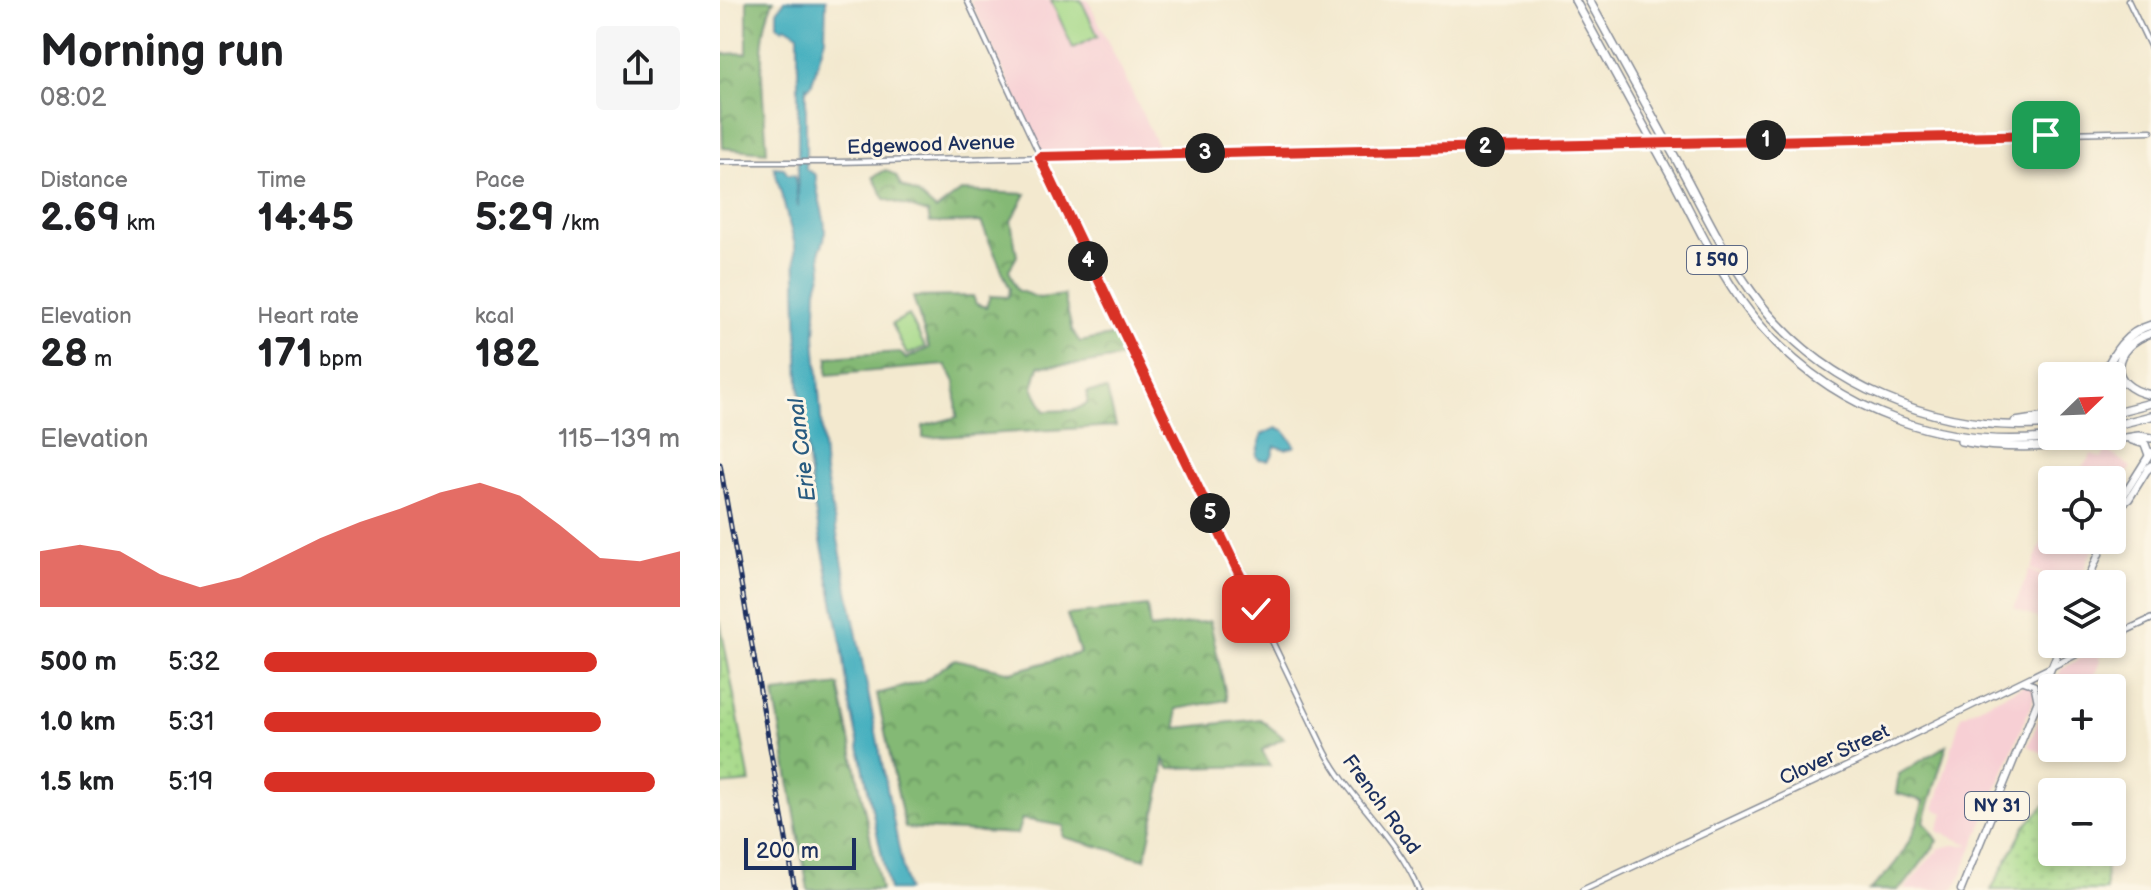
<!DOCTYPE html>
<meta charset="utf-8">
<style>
:root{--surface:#fff;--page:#f6f6f6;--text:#202124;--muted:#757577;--accent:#d93025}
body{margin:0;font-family:"Balsamiq Sans",sans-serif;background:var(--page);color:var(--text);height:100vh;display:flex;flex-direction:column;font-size:30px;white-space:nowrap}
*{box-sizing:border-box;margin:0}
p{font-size:26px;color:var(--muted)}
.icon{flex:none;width:44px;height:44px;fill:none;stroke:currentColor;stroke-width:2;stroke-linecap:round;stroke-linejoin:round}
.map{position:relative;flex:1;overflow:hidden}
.details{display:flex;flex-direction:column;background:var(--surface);width:720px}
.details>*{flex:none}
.needle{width:52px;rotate:67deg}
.buttons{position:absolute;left:1318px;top:362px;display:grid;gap:16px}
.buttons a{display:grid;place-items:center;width:88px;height:88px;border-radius:8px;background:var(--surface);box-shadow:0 4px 12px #0003;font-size:40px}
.scale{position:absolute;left:24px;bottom:20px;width:112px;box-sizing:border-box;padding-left:8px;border:4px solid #1b2f5e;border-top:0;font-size:22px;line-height:28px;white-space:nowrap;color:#1b2f5e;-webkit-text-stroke:6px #fcf5e5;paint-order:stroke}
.pin{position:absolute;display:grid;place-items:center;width:68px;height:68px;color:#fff;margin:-34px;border-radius:16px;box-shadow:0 4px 12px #0006}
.km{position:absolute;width:40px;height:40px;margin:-20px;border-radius:50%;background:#222;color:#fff;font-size:22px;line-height:40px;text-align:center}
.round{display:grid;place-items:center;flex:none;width:84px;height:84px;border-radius:8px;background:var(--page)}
.head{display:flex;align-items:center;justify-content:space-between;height:136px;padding:0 40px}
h1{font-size:44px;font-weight:700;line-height:60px}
.figures{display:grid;grid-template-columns:repeat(3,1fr);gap:12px;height:136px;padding:8px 40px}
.figures div{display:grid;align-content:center}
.figures b{font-size:40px;font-weight:700}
.figures small{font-size:22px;font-weight:400}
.figures p{font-size:22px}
.chart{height:224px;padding:16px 40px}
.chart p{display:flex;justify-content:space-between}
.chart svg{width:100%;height:144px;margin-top:8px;fill:var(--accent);opacity:.7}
ul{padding:0 40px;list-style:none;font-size:26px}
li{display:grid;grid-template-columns:128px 96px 1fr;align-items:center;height:60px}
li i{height:20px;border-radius:10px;background:var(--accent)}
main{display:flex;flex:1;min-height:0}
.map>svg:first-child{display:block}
.built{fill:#f7cfd4}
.grass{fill:url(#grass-dots);stroke:#608474;stroke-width:2}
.forest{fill:url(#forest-crowns);stroke:#50746a;stroke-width:2}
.park{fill:#a6d989;stroke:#608474;stroke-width:2}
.water{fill:#40adbe;stroke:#2e6e8e;stroke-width:2}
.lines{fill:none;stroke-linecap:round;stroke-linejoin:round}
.tertiary-casing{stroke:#878c96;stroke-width:7}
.secondary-casing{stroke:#878c96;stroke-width:8}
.primary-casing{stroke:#878c96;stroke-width:9}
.motorway-casing{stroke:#878c96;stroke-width:10}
.tertiary{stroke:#fff;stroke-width:4}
.secondary{stroke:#fff;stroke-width:5}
.primary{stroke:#fff;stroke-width:6}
.motorway{stroke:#fff;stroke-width:7}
.rail-casing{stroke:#1b2f5e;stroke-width:5}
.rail{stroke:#fcf5e5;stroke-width:2;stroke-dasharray:6;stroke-linecap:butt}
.tertiary-bridge-casing{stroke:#878c96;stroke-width:7;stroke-linecap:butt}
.tertiary-bridge{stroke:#fff;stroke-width:4}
.route-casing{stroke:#fff;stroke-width:16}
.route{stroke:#d93025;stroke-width:10}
.labels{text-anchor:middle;stroke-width:6;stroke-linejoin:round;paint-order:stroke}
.shield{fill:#fcf5e5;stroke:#5e6a86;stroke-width:2}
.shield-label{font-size:18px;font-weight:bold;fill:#1b2f5e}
.street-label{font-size:20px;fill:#1b2f5e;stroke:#fcf5e5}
.water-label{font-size:22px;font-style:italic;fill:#285b80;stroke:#fcf5e5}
</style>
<main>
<section class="details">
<div class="head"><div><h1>Morning run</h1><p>08:02</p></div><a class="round"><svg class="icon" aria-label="share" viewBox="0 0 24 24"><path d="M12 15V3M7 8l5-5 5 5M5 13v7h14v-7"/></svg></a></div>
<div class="figures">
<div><p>Distance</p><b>2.69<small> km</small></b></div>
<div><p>Time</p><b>14:45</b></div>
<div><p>Pace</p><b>5:29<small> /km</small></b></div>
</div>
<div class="figures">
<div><p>Elevation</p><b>28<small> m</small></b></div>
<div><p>Heart rate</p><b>171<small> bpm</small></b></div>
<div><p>kcal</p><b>182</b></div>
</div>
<div class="chart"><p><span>Elevation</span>115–139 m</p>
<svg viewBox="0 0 160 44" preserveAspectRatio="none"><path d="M0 44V27L10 25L20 27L30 34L40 38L50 35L60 29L70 23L80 18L90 14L100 9L110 6L120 10L130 19L140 29L150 30L160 27V44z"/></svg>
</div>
<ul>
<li><b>500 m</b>5:32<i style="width:80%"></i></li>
<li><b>1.0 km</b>5:31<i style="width:81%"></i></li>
<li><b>1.5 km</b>5:19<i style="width:94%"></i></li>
</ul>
</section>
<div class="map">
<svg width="1431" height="890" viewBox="0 0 1431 890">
<defs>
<pattern id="grass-dots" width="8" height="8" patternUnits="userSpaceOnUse" patternTransform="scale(2)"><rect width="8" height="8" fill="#a6d989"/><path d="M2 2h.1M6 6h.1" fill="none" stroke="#8ebb79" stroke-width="1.8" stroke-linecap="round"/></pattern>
<pattern id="forest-crowns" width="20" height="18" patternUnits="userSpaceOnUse" patternTransform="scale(2)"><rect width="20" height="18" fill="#84b975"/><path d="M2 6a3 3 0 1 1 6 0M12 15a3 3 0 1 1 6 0" fill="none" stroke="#6b9763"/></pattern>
</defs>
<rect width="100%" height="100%" fill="#fcf5e5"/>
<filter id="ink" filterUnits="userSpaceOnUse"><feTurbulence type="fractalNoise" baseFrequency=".0125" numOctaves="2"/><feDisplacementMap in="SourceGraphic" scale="16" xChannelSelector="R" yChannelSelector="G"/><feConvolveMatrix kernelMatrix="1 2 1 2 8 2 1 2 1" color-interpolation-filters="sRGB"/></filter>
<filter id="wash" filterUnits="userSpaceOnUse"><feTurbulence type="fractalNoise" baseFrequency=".006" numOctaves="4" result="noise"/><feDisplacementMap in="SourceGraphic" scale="32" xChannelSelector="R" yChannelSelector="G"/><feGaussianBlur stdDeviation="1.8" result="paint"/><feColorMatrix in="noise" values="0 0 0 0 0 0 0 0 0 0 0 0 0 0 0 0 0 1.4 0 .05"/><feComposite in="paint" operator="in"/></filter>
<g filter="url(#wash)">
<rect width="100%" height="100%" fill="#f3e9cf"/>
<path class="built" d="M 250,0 L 368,0 L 440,151 L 327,153 L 321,151 Z
M 1387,451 L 1411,467 L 1398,490 L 1392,487 L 1392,480 L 1380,480 L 1361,469 L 1372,454 L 1381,458 Z
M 1332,517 L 1332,540 L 1376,540 L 1358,584 L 1332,584 L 1332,597 L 1328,596 L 1333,579 L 1311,569 Z
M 1309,570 L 1331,580 L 1324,596 L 1332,600 L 1332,625 L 1294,608 Z
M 1378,650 L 1380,662 L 1369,688 L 1333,688 L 1342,668 Z
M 1306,684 L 1312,685 L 1315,695 L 1238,883 L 1233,890 L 1184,890 L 1215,852 L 1219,853 L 1217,849 L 1233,845 L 1251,845 L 1217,831 L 1224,813 L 1214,809 L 1241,716 Z
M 1332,689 L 1332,748 L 1334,748 L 1327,755 L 1308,746 Z"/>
<path class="grass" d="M 0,621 L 30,782 L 0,785 Z
M 1332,798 L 1332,852 L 1385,852 L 1386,890 L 1271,890 L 1305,826 Z"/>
<path class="forest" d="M 27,0 L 54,0 C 33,38 45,108 47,152 L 3,148 L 0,54 L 27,53 Z
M 166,170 L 176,176 L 181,186 L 198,194 L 216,210 L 241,191 L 306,194 L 291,221 L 297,256 L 289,270 L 297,290 L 319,298 L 344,295 L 352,331 L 360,342 L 396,335 L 404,357 L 362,364 L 319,366 L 313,388 L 325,411 L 354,410 L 367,404 L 367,392 L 387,390 L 396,426 L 203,438 L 203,426 L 237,417 L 235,382 L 226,365 L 107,375 L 108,357 L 180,352 L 186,359 L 209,348 L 193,297 L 253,296 L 256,304 L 266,307 L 270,296 L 288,297 L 290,289 L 261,222 L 210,223 L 208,213 L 165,199 L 153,177 Z
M 427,606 L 430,629 L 490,621 L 507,700 L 456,709 L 457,728 L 540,719 L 564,738 L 542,750 L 550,766 L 449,768 L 444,759 L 443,776 L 425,859 L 343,837 L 344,826 L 302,819 L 297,834 L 185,828 L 157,694 L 203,681 L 235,659 L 291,672 L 360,653 L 347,615 Z
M 119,685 L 161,890 L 88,890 L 54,693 Z
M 1227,745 L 1204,821 L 1218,841 L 1186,883 L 1177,890 L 1149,890 C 1176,869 1198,834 1203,801 L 1176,793 L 1179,774 Z"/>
<path class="park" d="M 331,0 L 361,0 L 378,36 L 353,48 Z
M 189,315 L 205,347 L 187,355 L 172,324 Z"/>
<path class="water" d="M 65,0 L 106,0 L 105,38 L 92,83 L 88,88 L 86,86 L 86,169 L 96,175 C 94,196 114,228 100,249 L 102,271 L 97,289 L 95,336 L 105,473 L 187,890 L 169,890 L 129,699 L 122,646 L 93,500 L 79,385 L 75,245 L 54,167 L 64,168 L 67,174 L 75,175 L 78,207 L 78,34 L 65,26 L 63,29 L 57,25 L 57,11 Z
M 557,428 L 564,430 L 575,445 L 574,447 L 565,449 L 555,446 L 552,456 L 548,460 L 539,459 L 536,456 L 542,434 Z"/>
</g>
<g filter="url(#ink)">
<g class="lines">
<g class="tertiary-casing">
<path id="tertiary" d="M 247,0 C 363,250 483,497 602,745 C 627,798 677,835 699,890
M 1408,0 L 1431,48
M 961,142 L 1431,131
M 0,162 L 118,162 L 918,143"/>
</g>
<g class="secondary-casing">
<path id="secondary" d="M 1392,637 L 1431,619
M 1345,644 L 1349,650 L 1359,653
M 1305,682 L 1314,685 L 1317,700
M 863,890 L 1151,755 L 1378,644"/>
</g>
<g class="primary-casing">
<path id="primary" d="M 1401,505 L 1409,499 L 1429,467
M 1392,524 L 1404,495 L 1431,452
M 1366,584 L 1385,540
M 1241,890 L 1341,644"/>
</g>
<g class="motorway-casing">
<path id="motorway" d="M 855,0 C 888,60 921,121 954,181 C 980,230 1004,284 1041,326 C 1116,413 1229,452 1341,436
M 869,0 C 900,57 931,113 962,170 C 984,211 1004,253 1031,291 C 1099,387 1217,434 1332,424
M 1431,333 C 1391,347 1385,386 1431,395
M 1382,376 C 1394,353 1404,333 1431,325
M 1392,413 L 1431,403
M 1295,422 L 1332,416
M 1392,426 L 1431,416
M 1412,440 L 1425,444 L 1429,455
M 1241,441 C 1301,453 1359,444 1419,436 L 1431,438
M 1428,469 L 1431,466"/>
</g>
<use href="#tertiary" class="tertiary"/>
<use href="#secondary" class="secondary"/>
<use href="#primary" class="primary"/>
<use href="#motorway" class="motorway"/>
<g class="rail-casing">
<path id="rail" d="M 0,464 L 75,890"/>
</g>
<use href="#rail" class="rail"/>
<g class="tertiary-bridge-casing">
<path id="tertiary-bridge" d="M 918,143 L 961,142"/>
</g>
<use href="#tertiary-bridge" class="tertiary-bridge"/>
</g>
</g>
<g class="lines" filter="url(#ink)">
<g class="route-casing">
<path id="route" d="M 536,609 L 320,157 L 1326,135"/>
</g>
<use href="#route" class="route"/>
</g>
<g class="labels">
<g class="shield">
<rect x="967" y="246" width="60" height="28" rx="6"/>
<rect x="1245" y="792" width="64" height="28" rx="6"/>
</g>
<g class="shield-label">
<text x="997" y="266">I 590</text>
<text x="1277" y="812">NY 31</text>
</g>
<g class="street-label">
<text transform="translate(211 144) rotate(-2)" y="7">Edgewood Avenue</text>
<text transform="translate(1114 754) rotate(-25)" y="7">Clover Street</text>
<text transform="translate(662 804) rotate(54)" y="7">French Road</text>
</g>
<g class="water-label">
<text transform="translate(81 450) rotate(-97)" y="8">Erie Canal</text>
</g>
</g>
</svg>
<div class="buttons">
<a><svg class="needle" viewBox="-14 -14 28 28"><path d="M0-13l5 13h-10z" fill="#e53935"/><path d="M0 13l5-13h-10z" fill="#757577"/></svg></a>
<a><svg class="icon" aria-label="locate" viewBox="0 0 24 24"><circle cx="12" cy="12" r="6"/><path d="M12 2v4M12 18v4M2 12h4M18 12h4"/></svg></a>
<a><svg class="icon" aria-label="layers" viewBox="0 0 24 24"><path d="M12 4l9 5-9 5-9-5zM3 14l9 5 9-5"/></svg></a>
<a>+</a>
<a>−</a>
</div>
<div class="scale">200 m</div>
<div class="pin" style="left:1326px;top:135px;background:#1e9e55"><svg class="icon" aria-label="arrive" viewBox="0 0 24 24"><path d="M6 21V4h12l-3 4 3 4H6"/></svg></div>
<div class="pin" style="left:536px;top:609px;background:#d93025"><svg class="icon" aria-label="check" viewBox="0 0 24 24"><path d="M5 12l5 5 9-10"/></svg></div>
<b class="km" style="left:1046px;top:140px">1</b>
<b class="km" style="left:765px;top:147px">2</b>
<b class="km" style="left:485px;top:153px">3</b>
<b class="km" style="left:368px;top:261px">4</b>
<b class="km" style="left:490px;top:513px">5</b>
</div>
</main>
